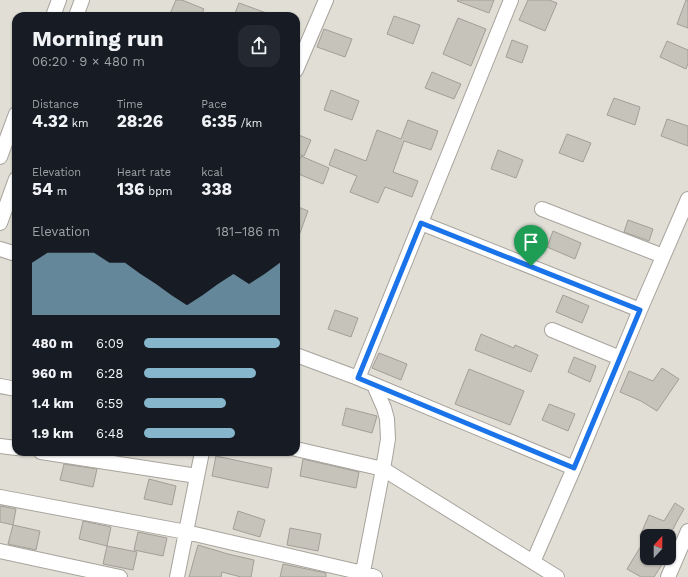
<!DOCTYPE html>
<meta charset="utf-8">
<style>
:root{--surface:#171b24;--page:#242831;--text:#f1f3f6;--muted:#9ea1a6;--accent:#85b6cc}
body{margin:0;font-family:"Work Sans",sans-serif;background:var(--page);color:var(--text);height:100vh;display:flex;flex-direction:column;font-size:15px;white-space:nowrap}
*{box-sizing:border-box;margin:0}
p{font-size:13px;color:var(--muted)}
.icon{flex:none;width:22px;height:22px;fill:none;stroke:currentColor;stroke-width:2;stroke-linecap:round;stroke-linejoin:round}
.map{position:relative;flex:1;overflow:hidden}
.side{position:absolute;left:12px;top:12px;width:288px;height:444px;display:flex;flex-direction:column;background:var(--surface);border-radius:12px;box-shadow:0 1px 3px #0004}
.side>*{flex:none}
.needle{width:26px;rotate:21deg}
.controls{position:absolute;left:640px;top:529px;display:grid;gap:8px}
.controls a{display:grid;place-items:center;width:36px;height:36px;border-radius:8px;background:var(--surface);box-shadow:0 1px 3px #0004;font-size:20px}
.pin{position:absolute;display:grid;place-items:center;width:34px;height:34px;color:#fff;margin:-41px -17px;border-radius:50% 50% 50% 0;rotate:-45deg;box-shadow:0 0 4px #0007}
.pin .icon{rotate:45deg}
.round{display:grid;place-items:center;flex:none;width:42px;height:42px;border-radius:12px;background:var(--page)}
.summary{display:flex;align-items:center;justify-content:space-between;height:68px;padding:0 20px}
h1{font-size:22px;font-weight:700;line-height:30px}
.figures{display:grid;grid-template-columns:repeat(3,1fr);gap:6px;height:68px;padding:4px 20px}
.figures div{display:grid;align-content:center}
.figures b{font-size:17px;font-weight:700}
.figures small{font-size:11px;font-weight:400}
.figures p{font-size:11px}
.chart{height:112px;padding:8px 20px}
.chart p{display:flex;justify-content:space-between}
.chart svg{width:100%;height:72px;margin-top:4px;fill:var(--accent);opacity:.7}
ul{padding:0 20px;list-style:none;font-size:13px}
li{display:grid;grid-template-columns:64px 48px 1fr;align-items:center;height:30px}
li i{height:10px;border-radius:5px;background:var(--accent)}
.map>svg:first-child{display:block}
.building{fill:#c6c3bb;stroke:#a39f98}
.lines{fill:none;stroke-linecap:round;stroke-linejoin:round}
.minor-casing{stroke:#a7a39c;stroke-width:16}
.minor{stroke:#fff;stroke-width:14}
.route-casing{stroke:#fff;stroke-width:8}
.route{stroke:#1a73e8;stroke-width:5}
</style>
<div class="map">
<svg width="688" height="577" viewBox="0 0 688 577">
<rect width="100%" height="100%" fill="#e1ded6"/>
<path class="building" d="M 176,0 L 182,0 L 204,9 L 201,16 L 169,16 Z
M 458,0 L 494,0 L 489,13 L 457,1 Z
M 528,0 L 549,0 L 557,3 L 545,31 L 519,20 Z
M 686,0 L 688,0 L 688,28 L 677,24 Z
M 239,3 L 272,15 L 271,16 L 234,16 Z
M 394,16 L 420,25 L 413,44 L 387,34 Z
M 458,18 L 486,29 L 471,66 L 443,54 Z
M 324,29 L 352,39 L 345,57 L 317,47 Z
M 512,40 L 528,46 L 522,63 L 506,57 Z
M 667,41 L 688,50 L 688,63 L 686,69 L 660,57 Z
M 432,72 L 461,84 L 454,99 L 425,88 Z
M 331,90 L 359,101 L 352,120 L 324,110 Z
M 614,98 L 640,107 L 635,125 L 607,115 Z
M 667,119 L 688,126 L 688,146 L 661,136 Z
M 408,120 L 438,131 L 431,150 L 404,141 L 393,172 L 418,181 L 412,197 L 385,187 L 378,203 L 350,192 L 357,176 L 329,165 L 335,149 L 366,161 L 377,130 L 401,139 Z
M 296,134 L 311,140 L 304,156 L 296,153 Z
M 567,134 L 591,143 L 583,162 L 559,153 Z
M 498,150 L 523,160 L 516,178 L 491,169 Z
M 301,156 L 329,168 L 323,184 L 296,173 L 296,169 Z
M 296,206 L 308,211 L 297,241 L 296,241 Z
M 628,220 L 653,229 L 649,241 L 624,232 Z
M 553,231 L 581,243 L 575,259 L 547,247 Z
M 563,295 L 589,306 L 582,323 L 556,312 Z
M 335,310 L 358,318 L 351,337 L 328,329 Z
M 481,334 L 514,348 L 515,345 L 538,355 L 531,372 L 475,350 Z
M 379,353 L 407,364 L 401,380 L 372,368 Z
M 574,357 L 596,366 L 590,382 L 568,372 Z
M 662,368 L 679,379 L 657,411 L 641,401 L 620,392 L 629,371 L 653,381 Z
M 469,369 L 524,391 L 510,425 L 455,404 Z
M 549,404 L 575,414 L 568,431 L 542,420 Z
M 346,408 L 377,416 L 372,433 L 342,425 Z
M 216,456 L 272,468 L 268,488 L 212,476 Z
M 303,459 L 359,472 L 356,488 L 300,476 Z
M 64,464 L 97,469 L 93,487 L 60,480 Z
M 149,479 L 176,486 L 172,505 L 144,499 Z
M 675,503 L 684,509 L 676,523 L 670,536 L 640,536 L 649,515 L 664,521 Z
M 0,506 L 16,509 L 13,525 L 0,522 Z
M 238,511 L 265,520 L 260,537 L 233,529 Z
M 83,521 L 111,527 L 107,546 L 79,539 Z
M 13,525 L 40,531 L 36,550 L 8,544 Z
M 290,528 L 321,534 L 318,551 L 287,545 Z
M 138,532 L 167,538 L 163,556 L 134,550 Z
M 647,536 L 647,558 L 666,558 L 654,577 L 641,577 L 627,569 Z
M 198,545 L 228,554 L 254,560 L 251,577 L 241,577 L 222,572 L 221,577 L 189,577 Z
M 107,546 L 137,552 L 133,570 L 103,564 Z
M 283,564 L 326,573 L 326,577 L 280,577 Z"/>
<g class="lines">
<g class="minor-casing">
<path id="minor" d="M 53,16 L 59,0
M 76,16 L 82,0
M 296,70 L 326,0
M 0,157 L 16,114
M 542,209 L 663,256
M 0,223 L 16,179
M 421,223 L 640,310
M 0,249 L 16,254
M 552,330 L 620,358
M 296,355 L 358,378 L 574,468
M 358,378 L 511,0
M 0,386 L 16,389
M 0,446 L 16,448
M 296,449 L 383,469 L 557,577
M 41,452 L 197,476
M 0,497 L 186,532 L 363,573 L 375,577
M 0,551 L 120,577
M 533,562 L 574,468 L 640,310 L 688,199
M 177,577 L 202,452
M 362,577 L 383,469 L 388,439 L 387,419 L 384,408 L 374,385
M 668,577 L 688,531"/>
</g>
<use href="#minor" class="minor"/>
</g>
<g class="lines">
<g class="route-casing">
<path id="route" d="M 421,223 L 640,310 L 574,468 L 358,378 Z"/>
</g>
<use href="#route" class="route"/>
</g>
</svg>
<div class="controls">
<a><svg class="needle" viewBox="-14 -14 28 28"><path d="M0-13l5 13h-10z" fill="#e53935"/><path d="M0 13l5-13h-10z" fill="#9ea1a6"/></svg></a>
</div>
<div class="pin" style="left:531px;top:266px;background:#1e9e55"><svg class="icon" aria-label="arrive" viewBox="0 0 24 24"><path d="M6 21V4h12l-3 4 3 4H6"/></svg></div>
<section class="side">
<div class="summary"><div><h1>Morning run</h1><p>06:20 · 9 × 480 m</p></div><a class="round"><svg class="icon" aria-label="share" viewBox="0 0 24 24"><path d="M12 15V3M7 8l5-5 5 5M5 13v7h14v-7"/></svg></a></div>
<div class="figures">
<div><p>Distance</p><b>4.32<small> km</small></b></div>
<div><p>Time</p><b>28:26</b></div>
<div><p>Pace</p><b>6:35<small> /km</small></b></div>
</div>
<div class="figures">
<div><p>Elevation</p><b>54<small> m</small></b></div>
<div><p>Heart rate</p><b>136<small> bpm</small></b></div>
<div><p>kcal</p><b>338</b></div>
</div>
<div class="chart"><p><span>Elevation</span>181–186 m</p>
<svg viewBox="0 0 160 44" preserveAspectRatio="none"><path d="M0 44V12L10 6L20 6L30 6L40 6L50 12L60 12L70 19L80 25L90 32L100 38L110 32L120 25L130 19L140 25L150 19L160 12V44z"/></svg>
</div>
<ul>
<li><b>480 m</b>6:09<i style="width:100%"></i></li>
<li><b>960 m</b>6:28<i style="width:82%"></i></li>
<li><b>1.4 km</b>6:59<i style="width:60%"></i></li>
<li><b>1.9 km</b>6:48<i style="width:67%"></i></li>
</ul>
</section>
</div>
